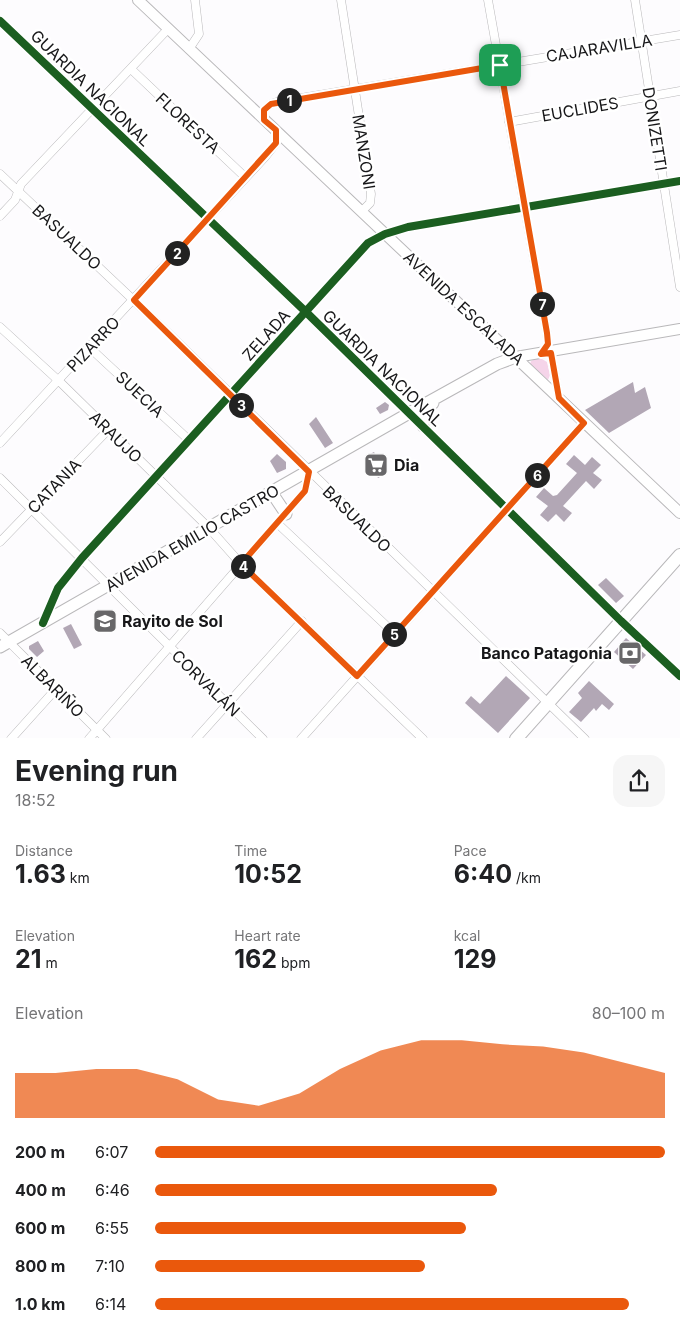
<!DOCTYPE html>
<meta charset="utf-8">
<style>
:root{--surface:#fff;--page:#f6f6f6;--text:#202124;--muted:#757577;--accent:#ea580c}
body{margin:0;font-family:Inter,sans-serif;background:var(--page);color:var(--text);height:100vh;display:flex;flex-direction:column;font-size:19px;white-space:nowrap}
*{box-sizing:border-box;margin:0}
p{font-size:16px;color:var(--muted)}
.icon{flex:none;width:28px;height:28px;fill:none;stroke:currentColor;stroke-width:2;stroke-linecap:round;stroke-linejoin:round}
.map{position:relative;height:738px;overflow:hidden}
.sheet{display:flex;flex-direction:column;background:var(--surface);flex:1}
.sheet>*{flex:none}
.pin{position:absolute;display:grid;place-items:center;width:42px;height:42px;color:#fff;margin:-21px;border-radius:10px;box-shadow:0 2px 8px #0006}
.km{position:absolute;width:25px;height:25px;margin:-12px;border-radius:50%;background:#222;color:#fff;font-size:14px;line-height:25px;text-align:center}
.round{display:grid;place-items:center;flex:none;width:52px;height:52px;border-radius:15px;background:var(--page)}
.headline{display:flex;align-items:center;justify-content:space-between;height:85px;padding:0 15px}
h1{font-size:28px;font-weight:700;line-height:38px}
.metrics{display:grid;grid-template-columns:repeat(3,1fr);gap:8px;height:85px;padding:5px 15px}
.metrics div{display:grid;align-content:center}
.metrics b{font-size:25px;font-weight:700}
.metrics small{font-size:14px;font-weight:400}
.metrics p{font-size:14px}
.chart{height:140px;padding:10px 15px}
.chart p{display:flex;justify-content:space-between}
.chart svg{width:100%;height:90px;margin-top:5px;fill:var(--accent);opacity:.7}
ul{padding:0 15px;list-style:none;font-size:16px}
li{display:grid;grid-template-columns:80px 60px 1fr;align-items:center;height:38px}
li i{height:12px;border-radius:6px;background:var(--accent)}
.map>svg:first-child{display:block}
.green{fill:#f5d4e9}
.building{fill:#b2a7b5}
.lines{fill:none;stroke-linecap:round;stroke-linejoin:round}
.minor-casing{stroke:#b9b8ba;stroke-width:9}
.tertiary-casing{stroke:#b9b8ba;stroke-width:12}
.secondary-casing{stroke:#b9b8ba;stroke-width:13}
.primary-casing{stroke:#b9b8ba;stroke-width:14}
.minor{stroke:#fff;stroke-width:8}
.tertiary{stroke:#fff;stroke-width:10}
.secondary{stroke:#fff;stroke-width:11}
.primary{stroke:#fff;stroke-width:12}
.cycleway-casing{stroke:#fff;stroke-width:11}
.cycleway{stroke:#1b5e20;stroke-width:8}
.route-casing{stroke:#fff;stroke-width:10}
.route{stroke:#ea580c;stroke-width:6}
.labels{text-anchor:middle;stroke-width:5;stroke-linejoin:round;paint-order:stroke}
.street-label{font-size:16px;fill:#171719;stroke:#fff}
.poi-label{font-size:16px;font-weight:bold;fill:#171719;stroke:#fff;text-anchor:start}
</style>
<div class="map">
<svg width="680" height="739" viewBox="0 0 680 739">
<rect width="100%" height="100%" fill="#fdfcfe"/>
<path class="green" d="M 535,359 L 542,359 L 547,362 L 550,375 L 548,380 L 530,364 L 531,361 Z"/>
<path class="building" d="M 633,382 L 635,393 L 645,387 L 651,408 L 609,433 L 585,410 Z
M 385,402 L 389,405 L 388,410 L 380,414 L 376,408 Z
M 316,417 L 333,443 L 325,448 L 309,424 Z
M 374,452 L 386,474 L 378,478 L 366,456 Z
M 277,454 L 286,462 L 286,469 L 277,473 L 270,461 Z
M 574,455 L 585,465 L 592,457 L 601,465 L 593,473 L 602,480 L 594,489 L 586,481 L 563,506 L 572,513 L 564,522 L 556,514 L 548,522 L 540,515 L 548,506 L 536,497 L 544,488 L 553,496 L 557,495 L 577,473 L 566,464 Z
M 606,578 L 624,596 L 616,603 L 598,585 Z
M 71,624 L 82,645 L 74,649 L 63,628 Z
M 626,638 L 646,655 L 633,669 L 614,652 Z
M 38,641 L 44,651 L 37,657 L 29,649 L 29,646 Z
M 506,676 L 530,698 L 498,733 L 465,703 L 471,696 L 480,704 Z
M 589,681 L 614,704 L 609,710 L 602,704 L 596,711 L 594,708 L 581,722 L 569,712 L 582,698 L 578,693 Z"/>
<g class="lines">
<g class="minor-casing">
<path id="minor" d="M 341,0 L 371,194 L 370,203 L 362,211
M 488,0 L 547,333 L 548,344 L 542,353
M 635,0 L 680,287
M 0,21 L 306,312 L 621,621 L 680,676
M 189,49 L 199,34 L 195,0
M 131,69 L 245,177
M 265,120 L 264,110 L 271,104 L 277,102 L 680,35
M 509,122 L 680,91
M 0,174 L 162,327 L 585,739
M 0,216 L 15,200 L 21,184 L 168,29
M 0,327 L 59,381 L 209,528 L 241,564 L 423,739
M 90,348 L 189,440
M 551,353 L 559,398
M 0,443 L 265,157 L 276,143 L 276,130
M 0,478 L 263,739
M 277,523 L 394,633
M 0,542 L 108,430
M 43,622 L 58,588 L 82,558 L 368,243 L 385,234 L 408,227 L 680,181
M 0,633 L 106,739
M 11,739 L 56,689
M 89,739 L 305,491 L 309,472
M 196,739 L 302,621
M 301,739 L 584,423"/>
</g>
<g class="tertiary-casing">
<path id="tertiary" d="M 138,0 L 680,513
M 516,357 L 680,329"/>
</g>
<g class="secondary-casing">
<path id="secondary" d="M 423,426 L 423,415 L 433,403
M 272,493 L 286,514
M 0,647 L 425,404 L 497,364 L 516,357"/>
</g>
<g class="primary-casing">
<path id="primary" d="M 516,739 L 680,555"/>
</g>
<use href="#minor" class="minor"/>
<use href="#tertiary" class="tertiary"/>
<use href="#secondary" class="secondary"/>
<use href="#primary" class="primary"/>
<g class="cycleway-casing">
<path id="cycleway" d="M 0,21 L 306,312 L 621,621 L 680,676
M 43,623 L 58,588 L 82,558 L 368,243 L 385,234 L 408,227 L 680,181"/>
</g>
<use href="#cycleway" class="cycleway"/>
</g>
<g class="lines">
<g class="route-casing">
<path id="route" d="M 500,65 L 547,333 L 548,344 L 541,354 L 551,353 L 559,398 L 584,423 L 357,676 L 241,564 L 305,491 L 309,472 L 134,300 L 276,143 L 276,130 L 264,120 L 264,110 L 271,104 Z"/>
</g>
<use href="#route" class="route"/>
</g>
<defs>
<g id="supermarket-square" transform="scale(1.25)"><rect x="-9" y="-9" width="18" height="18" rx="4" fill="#686769" stroke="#fff"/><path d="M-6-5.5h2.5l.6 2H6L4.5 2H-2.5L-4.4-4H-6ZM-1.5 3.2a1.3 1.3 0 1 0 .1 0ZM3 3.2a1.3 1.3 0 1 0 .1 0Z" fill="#fff"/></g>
<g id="school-square" transform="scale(1.25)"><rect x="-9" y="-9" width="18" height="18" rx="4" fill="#686769" stroke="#fff"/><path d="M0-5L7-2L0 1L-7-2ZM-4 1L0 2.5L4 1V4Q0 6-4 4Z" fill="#fff"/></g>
<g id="bank-square" transform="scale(1.25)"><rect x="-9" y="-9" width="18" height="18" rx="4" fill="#686769" stroke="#fff"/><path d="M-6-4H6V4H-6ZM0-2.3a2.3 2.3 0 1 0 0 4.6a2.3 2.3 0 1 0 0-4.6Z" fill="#fff"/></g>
</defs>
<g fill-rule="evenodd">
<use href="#supermarket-square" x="376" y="465"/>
<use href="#school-square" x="105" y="621"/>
<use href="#bank-square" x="630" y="653"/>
</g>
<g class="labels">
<g class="street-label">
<text transform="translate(599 48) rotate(-9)" y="6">CAJARAVILLA</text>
<text transform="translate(91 88) rotate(44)" y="6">GUARDIA NACIONAL</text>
<text transform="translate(580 109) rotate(-10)" y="6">EUCLIDES</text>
<text transform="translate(188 123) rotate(43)" y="6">FLORESTA</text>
<text transform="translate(655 129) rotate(81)" y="6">DONIZETTI</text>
<text transform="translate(364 152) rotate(81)" y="6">MANZONI</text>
<text transform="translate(67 237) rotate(43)" y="6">BASUALDO</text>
<text transform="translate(464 308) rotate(43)" y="6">AVENIDA ESCALADA</text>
<text transform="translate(266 335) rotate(-48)" y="6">ZELADA</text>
<text transform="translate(93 344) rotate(-47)" y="6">PIZARRO</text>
<text transform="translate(383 368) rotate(44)" y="6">GUARDIA NACIONAL</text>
<text transform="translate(140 394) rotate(43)" y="6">SUECIA</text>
<text transform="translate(116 437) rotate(44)" y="6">ARAUJO</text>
<text transform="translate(54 486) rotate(-46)" y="6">CATANIA</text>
<text transform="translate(357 519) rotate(44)" y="6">BASUALDO</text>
<text transform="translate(192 538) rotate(-30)" y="6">AVENIDA EMILIO CASTRO</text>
<text transform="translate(206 683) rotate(44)" y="6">CORVALÁN</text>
<text transform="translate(53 686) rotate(45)" y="6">ALBARIÑO</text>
</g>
<g class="poi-label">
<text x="394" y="471">Dia</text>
<text x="122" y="627">Rayito de Sol</text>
<text x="612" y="659" text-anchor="end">Banco Patagonia</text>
</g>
</g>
</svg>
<div class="pin" style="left:500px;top:65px;background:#1e9e55"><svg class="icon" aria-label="arrive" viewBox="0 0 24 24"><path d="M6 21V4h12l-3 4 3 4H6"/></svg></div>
<b class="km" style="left:289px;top:100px">1</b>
<b class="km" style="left:177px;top:253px">2</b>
<b class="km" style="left:241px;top:405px">3</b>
<b class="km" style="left:243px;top:566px">4</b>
<b class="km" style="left:394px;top:634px">5</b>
<b class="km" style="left:537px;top:475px">6</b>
<b class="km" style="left:542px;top:304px">7</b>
</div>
<section class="sheet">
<div class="headline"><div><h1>Evening run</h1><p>18:52</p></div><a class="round"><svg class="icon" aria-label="share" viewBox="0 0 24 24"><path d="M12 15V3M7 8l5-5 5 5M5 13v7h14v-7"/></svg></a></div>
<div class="metrics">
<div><p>Distance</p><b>1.63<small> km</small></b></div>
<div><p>Time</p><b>10:52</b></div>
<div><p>Pace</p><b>6:40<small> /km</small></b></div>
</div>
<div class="metrics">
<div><p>Elevation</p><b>21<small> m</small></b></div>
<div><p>Heart rate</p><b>162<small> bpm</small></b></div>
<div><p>kcal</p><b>129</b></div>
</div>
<div class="chart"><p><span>Elevation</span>80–100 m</p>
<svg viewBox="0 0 160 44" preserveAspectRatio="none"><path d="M0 44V22L10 22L20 20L30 20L40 25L50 35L60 38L70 32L80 20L90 11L100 6L110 6L120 8L130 9L140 12L150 17L160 22V44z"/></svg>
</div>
<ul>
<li><b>200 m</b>6:07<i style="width:100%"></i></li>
<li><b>400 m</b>6:46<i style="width:67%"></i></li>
<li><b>600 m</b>6:55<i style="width:61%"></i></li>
<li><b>800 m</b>7:10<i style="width:53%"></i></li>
<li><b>1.0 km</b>6:14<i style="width:93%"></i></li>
</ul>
</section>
